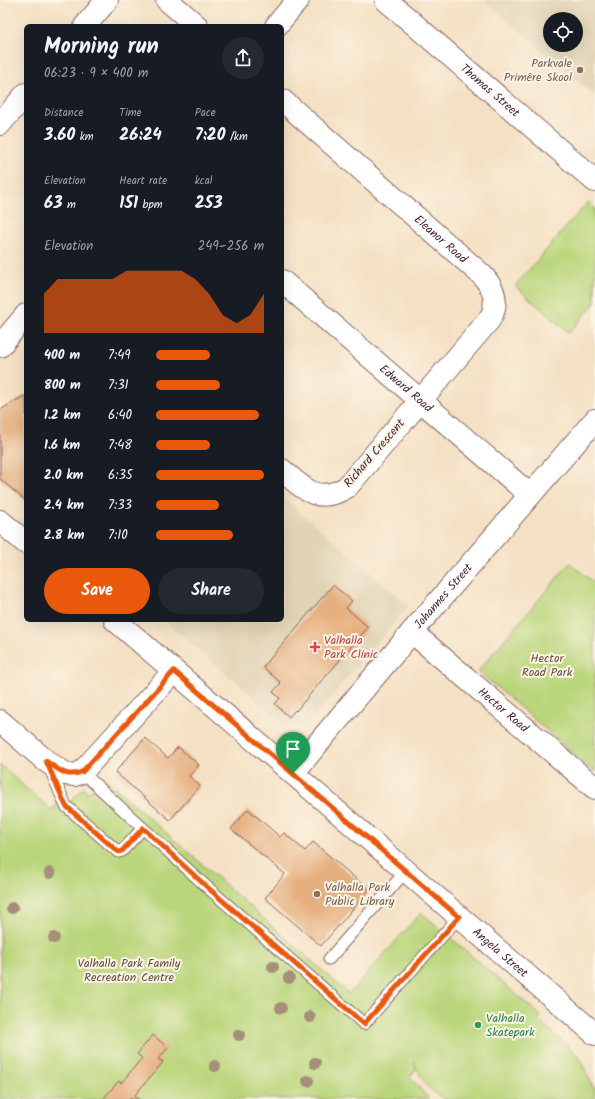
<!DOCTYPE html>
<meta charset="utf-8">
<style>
:root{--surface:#171b24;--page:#242831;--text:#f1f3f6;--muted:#9ea1a6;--accent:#ea580c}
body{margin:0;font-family:Kalam,sans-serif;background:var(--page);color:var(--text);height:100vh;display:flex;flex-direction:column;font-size:15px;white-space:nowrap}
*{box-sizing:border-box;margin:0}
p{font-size:13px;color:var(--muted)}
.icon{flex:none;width:22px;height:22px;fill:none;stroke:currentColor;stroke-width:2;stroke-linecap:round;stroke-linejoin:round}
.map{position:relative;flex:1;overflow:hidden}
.panel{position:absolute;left:24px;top:24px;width:260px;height:598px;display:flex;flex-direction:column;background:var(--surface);border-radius:6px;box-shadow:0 4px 16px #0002}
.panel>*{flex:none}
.buttons{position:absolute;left:543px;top:12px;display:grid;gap:8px}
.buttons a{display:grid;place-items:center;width:40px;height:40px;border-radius:50%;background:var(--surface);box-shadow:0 4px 16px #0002;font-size:20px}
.pin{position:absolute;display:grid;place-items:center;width:34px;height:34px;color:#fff;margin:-41px -17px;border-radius:50% 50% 50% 0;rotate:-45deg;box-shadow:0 0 4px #0007}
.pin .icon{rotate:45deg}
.round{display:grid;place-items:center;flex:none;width:42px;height:42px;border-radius:21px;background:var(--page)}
.overview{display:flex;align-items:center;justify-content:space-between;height:68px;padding:0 20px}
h1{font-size:22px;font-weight:700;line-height:30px}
.metrics{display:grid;grid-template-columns:repeat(3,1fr);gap:6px;height:68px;padding:4px 20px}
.metrics div{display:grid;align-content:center}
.metrics b{font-size:17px;font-weight:700}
.metrics small{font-size:11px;font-weight:400}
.metrics p{font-size:11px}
.chart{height:112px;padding:8px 20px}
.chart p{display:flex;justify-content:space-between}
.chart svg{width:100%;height:72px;margin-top:4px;fill:var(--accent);opacity:.7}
.action{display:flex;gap:8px;margin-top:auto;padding:8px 20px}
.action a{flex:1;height:46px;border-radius:24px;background:var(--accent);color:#fff;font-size:16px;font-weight:700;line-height:46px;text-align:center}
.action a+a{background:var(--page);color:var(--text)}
ul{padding:0 20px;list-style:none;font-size:13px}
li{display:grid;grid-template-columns:64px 48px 1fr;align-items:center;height:30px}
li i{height:10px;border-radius:5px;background:var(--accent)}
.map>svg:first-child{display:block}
.built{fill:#e1d3b4;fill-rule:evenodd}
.green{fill:#bad67c;stroke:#827a54}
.building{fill:#e6af7f}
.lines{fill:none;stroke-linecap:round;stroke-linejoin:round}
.service-casing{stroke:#866360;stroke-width:13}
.minor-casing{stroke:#866360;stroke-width:24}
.tertiary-casing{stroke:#866360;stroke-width:24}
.service{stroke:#fff;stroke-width:11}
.minor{stroke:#fff;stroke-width:22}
.tertiary{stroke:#fff;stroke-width:22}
.tree{fill:#a68f7a}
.route-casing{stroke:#fff;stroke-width:8}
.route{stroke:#ea580c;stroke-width:5}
.education-dot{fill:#8d6e63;stroke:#fcf5e5;stroke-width:1.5}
.health-dot{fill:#e0444e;stroke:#fcf5e5;stroke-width:1.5}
.leisure-dot{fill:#2e9e5b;stroke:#fcf5e5;stroke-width:1.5}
.labels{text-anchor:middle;stroke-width:4;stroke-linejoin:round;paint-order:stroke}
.education-label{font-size:12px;fill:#785e54;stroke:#fcf5e5;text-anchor:end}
.street-label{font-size:12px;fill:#4a1f2b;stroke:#fcf5e5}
.health-label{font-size:12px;fill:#be3a42;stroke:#fcf5e5;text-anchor:start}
.park-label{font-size:12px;fill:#664d3f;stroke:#fcf5e5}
.leisure-label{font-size:12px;fill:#27864d;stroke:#fcf5e5;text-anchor:start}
</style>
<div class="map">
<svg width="595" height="1099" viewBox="0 0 595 1099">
<rect width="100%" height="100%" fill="#fcf5e5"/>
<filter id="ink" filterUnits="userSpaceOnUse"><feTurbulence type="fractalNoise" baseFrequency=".025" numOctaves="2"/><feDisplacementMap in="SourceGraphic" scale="8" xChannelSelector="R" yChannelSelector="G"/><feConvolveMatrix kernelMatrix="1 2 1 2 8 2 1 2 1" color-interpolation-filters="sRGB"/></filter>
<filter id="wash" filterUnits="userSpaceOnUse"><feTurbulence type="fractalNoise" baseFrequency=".012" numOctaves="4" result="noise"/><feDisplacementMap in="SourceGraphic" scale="16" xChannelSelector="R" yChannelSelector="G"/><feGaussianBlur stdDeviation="0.9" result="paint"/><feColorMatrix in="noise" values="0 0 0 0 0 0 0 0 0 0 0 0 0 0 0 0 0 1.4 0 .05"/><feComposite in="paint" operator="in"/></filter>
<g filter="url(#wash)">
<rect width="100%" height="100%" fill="#f4e0c3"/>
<path class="built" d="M 484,0 L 595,0 L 595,96 ZM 550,19 L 576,19 L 576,45 L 550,45 Z
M 282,496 L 409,606 L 307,724 L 287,726 L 164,620 L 282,620 Z"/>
<path class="green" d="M 588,202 L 595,209 L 595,303 L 569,333 L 515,286 Z
M 570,563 L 595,584 L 595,772 L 478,671 Z
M 0,765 L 52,811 L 57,804 L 64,809 L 83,788 L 89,793 L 103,777 L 349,994 L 421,913 L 423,914 L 541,1016 L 538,1020 L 579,1056 L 593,1087 L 595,1087 L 595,1099 L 443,1099 C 427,1089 420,1078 414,1061 L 416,1069 L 410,1077 L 429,1099 L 0,1099 Z"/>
<g id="blocks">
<path class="building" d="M 26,395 L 26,501 L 0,479 L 0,410 Z
M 333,585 L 352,601 L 346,608 L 368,627 L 322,681 L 322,680 L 296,711 L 295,710 L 289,717 L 275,704 L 280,698 L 273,692 L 281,683 L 263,667 Z
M 145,738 L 168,758 L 178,747 L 199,765 L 189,776 L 200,786 L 170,820 L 115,772 Z
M 248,809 L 280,837 L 284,833 L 305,851 L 313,842 L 369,890 L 321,946 L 265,898 L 285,874 L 231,829 Z
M 153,1035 L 168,1048 L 158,1059 L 163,1062 L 135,1095 L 139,1099 L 103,1099 L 119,1081 L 121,1083 L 142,1058 L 137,1054 Z"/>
</g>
</g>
<g filter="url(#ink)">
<use href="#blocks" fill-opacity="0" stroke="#866360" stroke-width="1"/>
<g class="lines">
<g class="service-casing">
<path id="service" d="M 49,767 L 66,806 L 116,850 L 119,852 L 122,851 L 143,828
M 82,772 L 207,887 L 364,1024 L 459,917
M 329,959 L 406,871"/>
</g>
<g class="minor-casing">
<g id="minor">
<path d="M 167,0 L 197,26"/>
<path id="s1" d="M 386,0 L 595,181"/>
<path d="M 85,26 L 107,0"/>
<path d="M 276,26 L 298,0"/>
<path id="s2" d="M 282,100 L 482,275 C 490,284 497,294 494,308 C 494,312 491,316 489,320 L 347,487 C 318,505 304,489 282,470"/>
<path d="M 0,124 L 26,94"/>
<path id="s3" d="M 282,281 L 530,495"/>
<path d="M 0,346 L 26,315"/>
<path id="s4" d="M 412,632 L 595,788"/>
<path d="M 0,721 L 46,761 L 66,774 L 75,775 L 82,772 L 174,671"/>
<path id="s5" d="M 293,773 L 412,632 L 595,420"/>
</g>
</g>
<g class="tertiary-casing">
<g id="tertiary">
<path d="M 0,521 L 26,543"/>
<path id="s6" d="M 115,620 L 595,1034"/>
</g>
</g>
<use href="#service" class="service"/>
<use href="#minor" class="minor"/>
<use href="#tertiary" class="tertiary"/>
</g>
<g class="tree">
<circle cx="50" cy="873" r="6"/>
<circle cx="12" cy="908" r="6"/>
<circle cx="54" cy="938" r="6"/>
<circle cx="273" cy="967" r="6"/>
<circle cx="289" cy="978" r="6"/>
<circle cx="281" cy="1008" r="6"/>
<circle cx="310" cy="1017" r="6"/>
<circle cx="239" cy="1035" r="6"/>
<circle cx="315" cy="1063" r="6"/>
<circle cx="215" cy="1066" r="6"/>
<circle cx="308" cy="1081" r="6"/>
</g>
</g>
<g class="lines" filter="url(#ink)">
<g class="route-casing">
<path id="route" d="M 174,671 L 459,917 L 364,1024 L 207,887 L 143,828 L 122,851 L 119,852 L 116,850 L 66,806 L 46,761 C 60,770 65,778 82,772 Z"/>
</g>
<use href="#route" class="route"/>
</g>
<g class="education-dot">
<circle cx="580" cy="70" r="4"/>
<circle cx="317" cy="894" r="4"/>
</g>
<path class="health-dot" d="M313 641h4v4h4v4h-4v4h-4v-4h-4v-4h4z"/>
<circle class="leisure-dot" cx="478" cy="1025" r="4"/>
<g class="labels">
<g class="education-label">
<text x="572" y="67">Parkvale<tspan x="572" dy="14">Primêre Skool</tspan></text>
<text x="325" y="891" text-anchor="start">Valhalla Park<tspan x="325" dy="14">Public Library</tspan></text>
</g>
<g class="street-label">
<text dy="4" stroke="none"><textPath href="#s1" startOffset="138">Thomas Street</textPath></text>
<text dy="4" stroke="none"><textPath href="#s2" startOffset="211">Eleanor Road</textPath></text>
<text dy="4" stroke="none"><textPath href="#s3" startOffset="164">Edward Road</textPath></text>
<text transform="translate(374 453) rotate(-49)" y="4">Richard Crescent</text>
<text dy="4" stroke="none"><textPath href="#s5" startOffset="232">Johannes Street</textPath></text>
<text dy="4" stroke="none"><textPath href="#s4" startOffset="120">Hector Road</textPath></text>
<text dy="4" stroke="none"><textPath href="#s6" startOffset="509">Angela Street</textPath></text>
</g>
<g class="health-label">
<text x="324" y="644">Valhalla<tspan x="324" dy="14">Park Clinic</tspan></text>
</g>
<g class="park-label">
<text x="547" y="662">Hector<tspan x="547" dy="14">Road Park</tspan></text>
<text x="129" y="967">Valhalla Park Family<tspan x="129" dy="14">Recreation Centre</tspan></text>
</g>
<g class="leisure-label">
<text x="486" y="1022">Valhalla<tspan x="486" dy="14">Skatepark</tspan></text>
</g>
</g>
</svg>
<div class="buttons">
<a><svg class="icon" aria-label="locate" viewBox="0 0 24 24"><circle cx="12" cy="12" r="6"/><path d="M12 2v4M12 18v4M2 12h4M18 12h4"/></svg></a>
</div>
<div class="pin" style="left:293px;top:773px;background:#1e9e55"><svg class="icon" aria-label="arrive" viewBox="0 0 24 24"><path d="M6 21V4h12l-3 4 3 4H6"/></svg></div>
<section class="panel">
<div class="overview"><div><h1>Morning run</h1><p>06:23 · 9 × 400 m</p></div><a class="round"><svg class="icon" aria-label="share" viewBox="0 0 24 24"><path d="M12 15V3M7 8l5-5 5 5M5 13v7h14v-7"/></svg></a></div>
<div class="metrics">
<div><p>Distance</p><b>3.60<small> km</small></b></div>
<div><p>Time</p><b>26:24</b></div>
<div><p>Pace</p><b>7:20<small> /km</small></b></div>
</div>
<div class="metrics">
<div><p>Elevation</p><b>63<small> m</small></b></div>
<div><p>Heart rate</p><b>151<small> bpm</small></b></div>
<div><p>kcal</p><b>253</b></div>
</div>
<div class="chart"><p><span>Elevation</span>249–256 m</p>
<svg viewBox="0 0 160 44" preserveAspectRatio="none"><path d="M0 44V20L10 11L20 11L30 11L40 11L50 11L60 6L70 6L80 6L90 6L100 6L110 11L120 20L130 33L140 38L150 33L160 20V44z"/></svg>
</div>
<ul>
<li><b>400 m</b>7:49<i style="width:50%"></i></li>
<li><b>800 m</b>7:31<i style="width:59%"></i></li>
<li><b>1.2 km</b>6:40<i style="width:95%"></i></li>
<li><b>1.6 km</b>7:48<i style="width:50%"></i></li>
<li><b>2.0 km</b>6:35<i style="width:100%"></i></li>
<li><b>2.4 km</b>7:33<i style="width:58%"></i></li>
<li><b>2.8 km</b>7:10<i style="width:71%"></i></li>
</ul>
<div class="action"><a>Save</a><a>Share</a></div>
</section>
</div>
